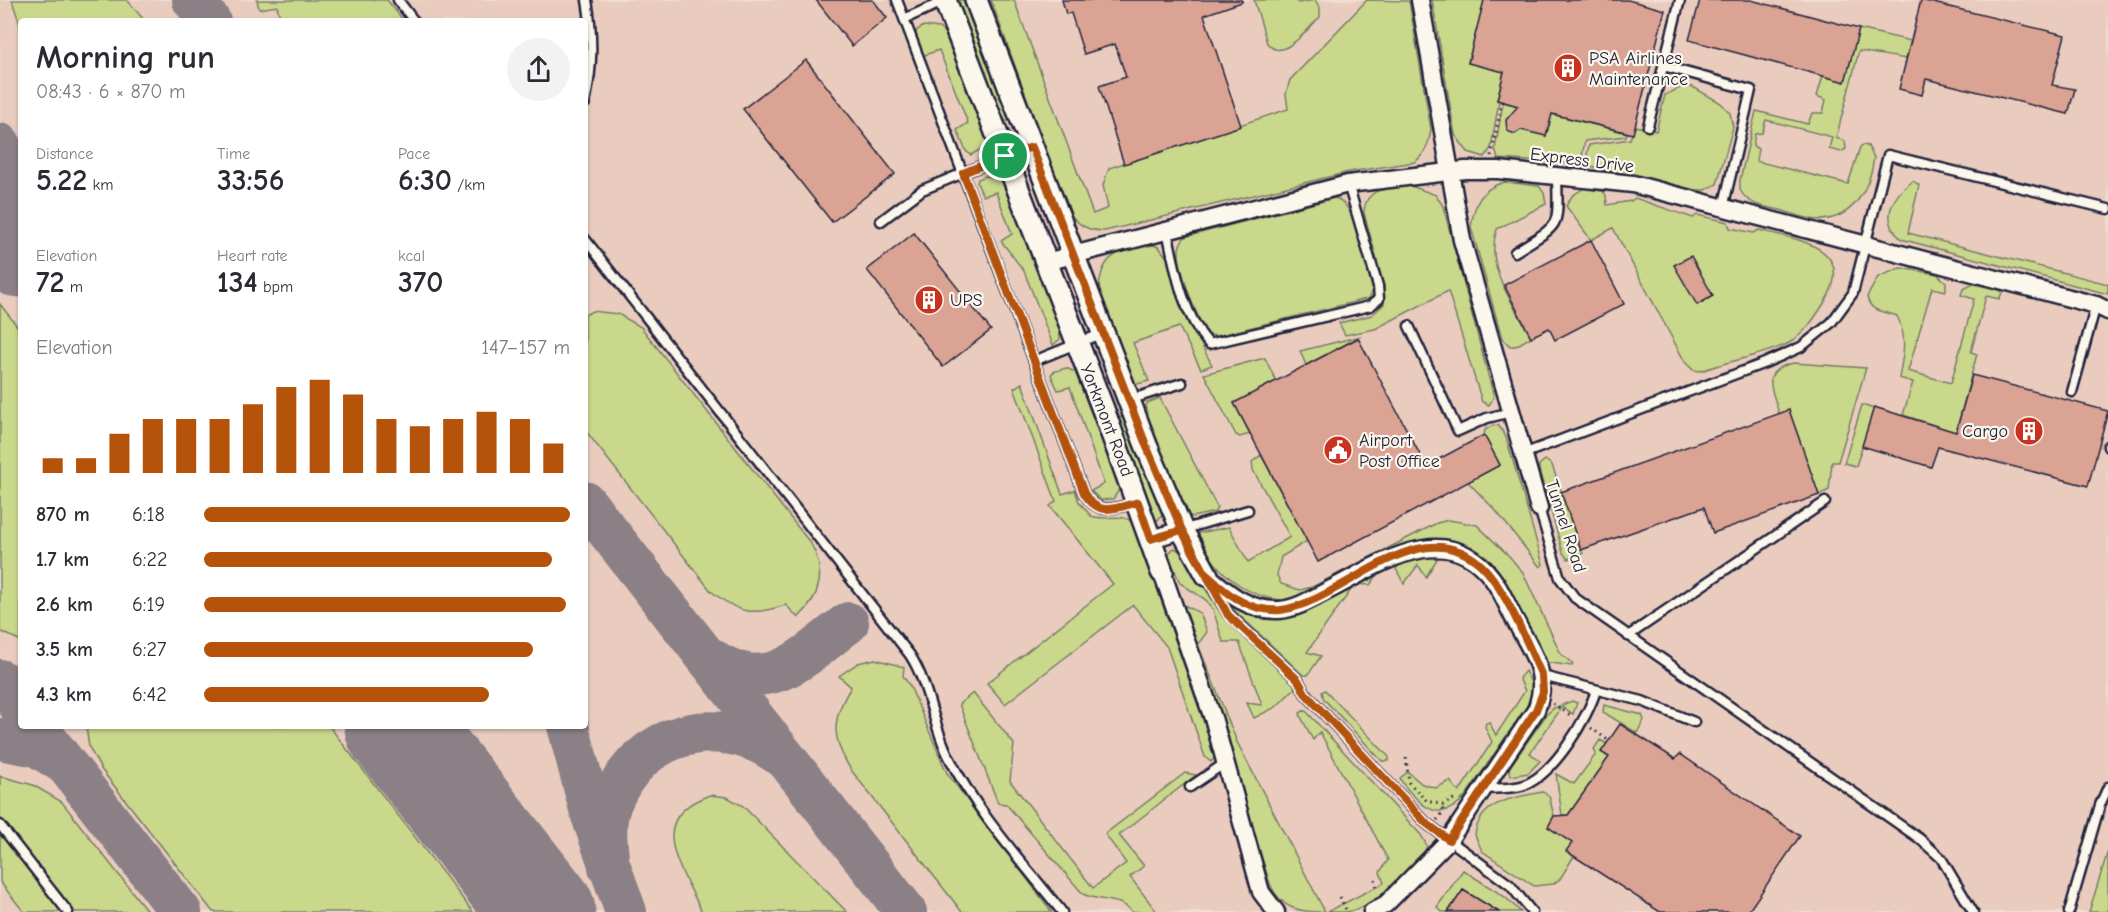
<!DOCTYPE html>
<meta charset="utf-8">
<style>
:root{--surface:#fff;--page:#f2f2f3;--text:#2b2b33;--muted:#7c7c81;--accent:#b45309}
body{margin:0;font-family:"Comic Neue",sans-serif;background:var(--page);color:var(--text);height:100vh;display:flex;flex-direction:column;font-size:22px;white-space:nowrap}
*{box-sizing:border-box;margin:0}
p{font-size:20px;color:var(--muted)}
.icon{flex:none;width:33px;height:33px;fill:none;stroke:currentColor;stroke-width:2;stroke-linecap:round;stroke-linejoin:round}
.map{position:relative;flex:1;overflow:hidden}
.sheet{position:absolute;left:18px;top:18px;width:570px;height:711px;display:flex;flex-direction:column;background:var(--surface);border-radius:6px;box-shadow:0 2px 4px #0004}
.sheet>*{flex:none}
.pin{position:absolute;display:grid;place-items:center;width:51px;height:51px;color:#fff;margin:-26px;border:3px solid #fff;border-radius:50%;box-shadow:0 2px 6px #0007}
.round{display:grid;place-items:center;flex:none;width:63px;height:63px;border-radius:32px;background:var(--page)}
.summary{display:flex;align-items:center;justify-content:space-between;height:102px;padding:0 18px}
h1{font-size:33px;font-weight:600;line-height:45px}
.stats{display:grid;grid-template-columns:repeat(3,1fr);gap:9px;height:102px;padding:6px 18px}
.stats div{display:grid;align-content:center}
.stats b{font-size:30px;font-weight:600}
.stats small{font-size:16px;font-weight:400}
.stats p{font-size:16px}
.chart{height:168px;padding:12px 18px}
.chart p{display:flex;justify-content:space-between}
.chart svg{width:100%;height:108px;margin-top:6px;stroke:var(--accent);stroke-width:6}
ul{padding:0 18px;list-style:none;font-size:20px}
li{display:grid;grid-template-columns:96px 72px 1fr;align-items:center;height:45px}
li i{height:15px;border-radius:8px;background:var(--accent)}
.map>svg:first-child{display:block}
.built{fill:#eaccbf;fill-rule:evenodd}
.green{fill:#cad88c;stroke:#767d64;stroke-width:1.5}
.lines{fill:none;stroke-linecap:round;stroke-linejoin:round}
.taxiway{stroke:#8a8086;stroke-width:42}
.runway{stroke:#8a8086;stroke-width:105}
.building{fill:#dba394;stroke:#22223b;stroke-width:1.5}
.service-casing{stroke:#22223b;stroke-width:13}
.minor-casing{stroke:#22223b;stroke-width:21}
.tertiary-casing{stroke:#22223b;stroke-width:26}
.path{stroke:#22223b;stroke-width:3;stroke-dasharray:1.5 4.5;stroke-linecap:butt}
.service{stroke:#fbf7ec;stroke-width:8}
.minor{stroke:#fbf7ec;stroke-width:16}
.tertiary{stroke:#fbf7ec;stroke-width:21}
.route-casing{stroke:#fff;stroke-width:12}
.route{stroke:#b45309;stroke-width:8}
.labels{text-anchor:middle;stroke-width:4.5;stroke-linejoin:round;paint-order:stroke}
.poi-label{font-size:18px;fill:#22223b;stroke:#fbf7ec;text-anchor:start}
.street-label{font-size:18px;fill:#22223b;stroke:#fbf7ec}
</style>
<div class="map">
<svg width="2108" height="912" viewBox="0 0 2108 912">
<rect width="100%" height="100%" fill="#f1ded2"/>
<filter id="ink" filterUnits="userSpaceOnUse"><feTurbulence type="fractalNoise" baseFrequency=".0167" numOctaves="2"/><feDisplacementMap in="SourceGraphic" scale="12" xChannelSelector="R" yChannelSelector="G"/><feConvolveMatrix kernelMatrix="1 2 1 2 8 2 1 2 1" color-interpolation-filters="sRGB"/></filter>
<g filter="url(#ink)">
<path class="built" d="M 0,0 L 2108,0 L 2108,912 L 0,912 ZM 21,21 L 585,21 L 585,726 L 21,726 Z"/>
<path class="green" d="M 12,0 L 127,0 L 145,21 L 21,21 L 21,28 Z
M 257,0 L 387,0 L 404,21 L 281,21 L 277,6 L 259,9 Z
M 954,0 L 968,0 L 1011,117 L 1008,121 L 1000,121 Z
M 991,0 L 1014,0 L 1093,214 L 1108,208 L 1103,185 L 1109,168 L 1288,109 L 1286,94 L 1290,80 L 1367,0 L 1409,1 L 1431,129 C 1429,143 1426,153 1415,162 L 1349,172 L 1105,231 C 1087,231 1078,225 1068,211 Z
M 1254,0 L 1294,0 L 1299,3 L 1315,0 L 1320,8 L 1320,17 C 1308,28 1282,64 1267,43 Z
M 1432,0 L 1485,0 L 1468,63 L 1504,72 L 1497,100 L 1499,101 L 1491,148 L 1485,157 L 1468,152 L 1455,135 Z
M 924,26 L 939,28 L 948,36 L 987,139 L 986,146 L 971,155 L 966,151 L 957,130 L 968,123 L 939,50 L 922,56 L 915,36 L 917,30 Z
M 1859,29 L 1911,41 L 1906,59 L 1859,51 L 1836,138 L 1845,141 L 1846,149 L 1841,152 L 1829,149 L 1832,137 L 1766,120 L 1762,133 L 1755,134 L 1753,146 L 1758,149 L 1756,161 L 1848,184 L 1860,147 L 1863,145 L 1868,146 L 1874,158 C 1870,188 1854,218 1821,220 C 1808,220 1792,213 1780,210 C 1763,206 1749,206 1740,190 L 1740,180 L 1756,111 L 1808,124 L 1812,113 L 1823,113 L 1826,100 L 1817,96 L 1823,76 L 1845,81 Z
M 1684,86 L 1693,87 L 1721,103 L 1730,113 L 1733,127 L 1717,184 L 1705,190 L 1694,190 L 1591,166 L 1587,154 L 1589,145 L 1630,139 L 1635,126 L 1656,131 L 1665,95 Z
M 1503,102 L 1627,133 L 1626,136 L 1585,141 L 1582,156 L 1576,164 L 1498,159 L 1495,149 Z
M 986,176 L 999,178 L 1004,183 L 1059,327 L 1060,339 L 1053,345 L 1024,271 L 1001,241 L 1012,234 L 996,192 L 983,196 L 977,183 L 978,179 Z
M 1913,181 L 1919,185 L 1908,233 L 2108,284 L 2108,294 L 1901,239 C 1879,218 1893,195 1913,181 Z
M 1505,182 L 1539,186 L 1544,193 L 1546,204 L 1497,229 C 1484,267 1514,305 1531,337 L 1516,346 L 1510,346 L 1502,338 L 1471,227 C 1474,204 1481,188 1505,182 Z
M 1411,186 L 1436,195 L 1443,206 L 1494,397 L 1489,405 L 1482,402 L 1448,291 L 1375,329 L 1345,335 L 1339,323 L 1372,315 L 1384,304 L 1384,286 L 1364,213 C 1365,186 1390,188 1411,186 Z
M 1584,188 L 1603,191 L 1606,195 L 1607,205 L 1631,201 L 1635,198 L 1693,218 L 1697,215 L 1728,222 L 1730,228 L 1754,233 L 1759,230 C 1800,240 1860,248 1823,305 C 1814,319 1804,334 1789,343 C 1766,355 1727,361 1701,371 L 1693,370 L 1685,362 L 1613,228 L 1591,240 L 1566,206 L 1572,196 Z
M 1335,198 C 1358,204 1367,268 1372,289 L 1370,298 L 1217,336 L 1209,335 C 1198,324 1174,260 1180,245 C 1181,242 1183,239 1185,237 Z
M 1150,244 L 1159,247 L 1168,259 L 1185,314 L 1212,365 L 1201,369 L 1179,327 L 1133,343 L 1149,381 L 1133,385 L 1099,289 C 1101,254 1119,251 1150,244 Z
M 1900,268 L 1937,274 L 1946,282 L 1946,291 L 1932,288 L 1908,371 L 1951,383 L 1974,299 L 1961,295 L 1963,289 L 1974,284 L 2000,290 L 2002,293 L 1999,299 L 1986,296 L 1971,352 L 1977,354 L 1951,450 L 1943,428 L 1903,415 L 1913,382 L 1899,378 C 1903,355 1908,338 1897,316 C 1884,311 1870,313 1867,297 L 1878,277 Z
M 0,304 L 21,331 L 21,641 L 0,631 Z
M 592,311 L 618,314 L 641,327 L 811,544 C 826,571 821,597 798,618 L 786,605 C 752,616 739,614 711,591 L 585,430 L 585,315 Z
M 1361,336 L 1306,365 L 1300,351 Z
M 1265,358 L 1276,381 L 1234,403 L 1250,434 L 1240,437 L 1236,435 L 1204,374 Z
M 1794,363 L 1866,368 L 1838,462 L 1832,462 L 1829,490 L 1819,495 L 1789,411 L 1779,414 C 1772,387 1759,370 1794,363 Z
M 1066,368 L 1075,372 L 1119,484 L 1119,490 L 1113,499 L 1101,500 L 1091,491 L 1104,484 L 1070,387 L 1058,390 L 1051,375 L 1053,372 Z
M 1022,383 L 1062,494 L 1075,490 L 1079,502 L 1091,516 C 1107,522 1125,510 1135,526 L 1216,756 L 1211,762 L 1205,757 L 1167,647 L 1133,605 L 1005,704 L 987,683 L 1113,584 L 1050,506 L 1056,501 L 1014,388 Z
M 1160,398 L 1217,507 L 1215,512 L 1192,517 L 1187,514 L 1144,413 L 1147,403 Z
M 1862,405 L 1874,409 L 1856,466 L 1844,463 Z
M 1120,417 L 1127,419 L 1163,513 L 1158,520 L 1153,519 L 1117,419 Z
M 1493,425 L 1499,426 L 1506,437 L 1543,564 L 1540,567 L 1497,512 L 1468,482 L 1500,465 L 1484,435 L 1485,430 Z
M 1261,455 L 1307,541 L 1281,557 L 1277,575 L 1281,584 L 1300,590 L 1312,587 L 1437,523 L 1449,520 L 1477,525 L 1510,557 L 1523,573 L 1561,654 L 1573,664 L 1572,666 L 1544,662 L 1498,570 L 1484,556 L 1461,544 L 1443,539 L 1415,541 L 1298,600 C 1254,604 1217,576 1198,536 L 1199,533 L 1229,527 L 1248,562 L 1290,537 L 1253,470 L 1252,462 Z
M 1545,460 L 1552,465 L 1583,554 L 1568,559 L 1563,553 L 1539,470 L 1539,465 Z
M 1174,548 L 1182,552 L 1224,618 L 1294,683 L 1295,688 L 1276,707 L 1254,718 L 1247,703 L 1262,705 L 1239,642 L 1223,642 L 1213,609 L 1206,600 L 1180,583 L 1168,554 Z
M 1427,556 L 1436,557 L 1437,559 L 1426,577 L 1418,565 L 1404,584 L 1396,569 L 1402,561 Z
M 1378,574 L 1370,585 L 1355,584 L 1307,652 L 1321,656 L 1308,675 L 1303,675 L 1233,609 L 1233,607 L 1258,615 Z
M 1182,604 L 1200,613 L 1207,632 L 1198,644 L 1237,742 L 1325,912 C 1299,912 1282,910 1270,884 Z
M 875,659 L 904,667 L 903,676 L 910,686 L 947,773 L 1052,912 L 962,912 L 851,770 C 831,738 831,719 851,687 L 839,676 L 858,663 Z
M 1525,671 L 1534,688 L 1533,697 L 1467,794 C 1450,815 1434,818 1415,797 C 1409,791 1403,786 1400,778 L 1408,772 L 1422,784 L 1436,788 L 1450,781 L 1459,792 L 1492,742 L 1485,727 L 1486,723 L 1489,722 L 1496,735 L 1525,691 L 1519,678 Z
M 1325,690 L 1389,757 L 1389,761 L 1382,761 L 1324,699 L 1322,692 Z
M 973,693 L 1014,744 L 1010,781 L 1093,888 L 1126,863 L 1105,834 L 1185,773 L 1196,775 L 1119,835 L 1144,866 L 1130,877 L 1157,912 L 1132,912 C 1121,897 1098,902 1083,894 L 1006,804 L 998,803 L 959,704 Z
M 1572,701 L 1577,703 L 1573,714 L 1562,707 L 1530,753 L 1540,761 L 1528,773 L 1511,776 L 1509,768 L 1546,715 L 1554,708 Z
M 1604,705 L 1642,715 L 1644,720 L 1637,733 L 1603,712 Z
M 1305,710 L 1421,835 L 1427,846 C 1416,871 1373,908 1346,912 C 1340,912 1333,912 1327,912 L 1384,883 L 1380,872 L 1388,860 L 1320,732 L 1313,740 L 1301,717 L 1300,713 Z
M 86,726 L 329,726 L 473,912 L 213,912 L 101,769 L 89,747 Z
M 1600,740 L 1607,744 L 1601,752 L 1609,757 L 1568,815 L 1562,815 L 1556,774 L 1574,784 L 1596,754 L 1594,749 Z
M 0,776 L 33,785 L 62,802 L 148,912 L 74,912 L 0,818 Z
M 1543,792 L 1549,796 L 1554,816 L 1548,827 L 1572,843 L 1574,856 L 1560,879 L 1553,884 L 1534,886 L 1482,851 L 1475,835 C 1479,800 1517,797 1543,792 Z
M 710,795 L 727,797 L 743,806 L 847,912 L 702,912 C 682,869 642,818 710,795 Z
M 0,833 L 62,912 L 24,912 L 0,882 Z
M 2108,850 L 2108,912 L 2089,912 L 2108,851 Z
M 1463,870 L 1505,897 L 1521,912 L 1499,912 L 1463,890 L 1448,912 L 1442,912 L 1437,907 Z"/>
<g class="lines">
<path class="taxiway" d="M 193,0 L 210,21
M 0,144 L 21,192
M 585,502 L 906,912
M 705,655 C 767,699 798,661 848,623
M 0,680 L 21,707
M 36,726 L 181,912
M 568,726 L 591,813 L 626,912
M 0,739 L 37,746 L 62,762
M 470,820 L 519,912
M 609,867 C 607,846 603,823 611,803 C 639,731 719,712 780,755"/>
<path class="runway" d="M 0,218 L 21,245
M 397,726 L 543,912"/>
</g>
<path class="building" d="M 816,0 L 873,0 L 887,18 L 852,46 Z
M 1062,0 L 1242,0 L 1242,2 L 1204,15 L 1241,126 L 1124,164 L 1099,86 L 1126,77 L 1115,44 L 1084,54 L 1071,13 L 1066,14 Z
M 1484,0 L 1628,0 L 1665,10 L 1633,134 L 1552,114 L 1546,136 L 1521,130 L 1515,134 L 1507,131 L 1506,120 L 1518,106 L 1497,100 L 1504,72 L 1468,63 Z
M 1700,0 L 1751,0 L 1859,29 L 1845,82 L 1689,40 Z
M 1921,0 L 2065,35 L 2052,85 L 2075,89 L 2068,114 L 1926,79 L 1922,95 L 1899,89 Z
M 806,60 L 895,174 L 832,222 L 743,109 Z
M 914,233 L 991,330 L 943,367 L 867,270 Z
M 1591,240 L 1624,304 L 1555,340 L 1549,328 L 1531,337 L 1504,285 Z
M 1691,256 L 1713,296 L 1697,305 L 1674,265 Z
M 1358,338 L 1426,466 L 1484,435 L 1500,465 L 1318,562 L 1234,403 Z
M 1972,375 L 2108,411 L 2088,486 L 1938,447 L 1931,467 L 1862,446 L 1874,407 L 1956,432 Z
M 1789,410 L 1819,495 L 1713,533 L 1704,507 L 1581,550 L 1561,492 Z
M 1620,724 L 1675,759 L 1680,754 L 1800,836 L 1748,912 L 1660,912 L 1566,851 L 1572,843 L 1548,827 L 1554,816 L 1568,815 L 1609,757 L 1601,752 Z
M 1463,890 L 1499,912 L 1448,912 Z"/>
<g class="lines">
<g class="service-casing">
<path id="service" d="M 398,0 L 414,21
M 897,0 L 1084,493 C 1099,517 1113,508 1136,503
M 904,19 L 945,1
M 1663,66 L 1751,90 L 1723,208
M 585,103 C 593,67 593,36 587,0
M 1648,126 L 1680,0
M 881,221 L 922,190 L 1005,156
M 1167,230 C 1175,268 1182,314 1209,344 L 1370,306 L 1379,299 L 1378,286 L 1348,184
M 585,239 L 910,655 C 930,686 932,724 949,757 C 976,812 1024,864 1062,912
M 1515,252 C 1562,222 1558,231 1557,175
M 1409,326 L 1458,431 L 1487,418 L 1511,412
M 1034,361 L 1103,333
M 2072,392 L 2096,305
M 1129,400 L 1182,383
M 2108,447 L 2108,446
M 1523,454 L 1765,363 L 1801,347 L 1831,323 L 1853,293 L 1888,155 L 2108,209
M 1539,508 L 1560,578 L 1575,598 L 1920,839 L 1941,858 L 1973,912
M 1182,530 L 1248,510
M 1210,582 L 1228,614 L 1298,680 L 1305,693 L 1426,823 L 1510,885 L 1532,912
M 1628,636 L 1825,502
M 1542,676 L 1642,701 L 1694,722
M 1190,787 L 1225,763
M 1484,789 C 1496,788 1510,789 1521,786 C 1552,778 1588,718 1596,690
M 0,825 L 68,912
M 2069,912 L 2100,805 L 2108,787"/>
</g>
<g class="minor-casing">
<path id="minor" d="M 1420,0 L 1462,240 L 1539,508
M 1046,262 L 1348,184 L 1465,170 L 1498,170 L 1633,184 L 2096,305 L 2108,311
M 1151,539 L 1182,530
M 1162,572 L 1214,721 L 1261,892 L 1276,912
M 1207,575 C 1229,594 1249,611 1279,610 C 1296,609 1314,598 1329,590 C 1380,564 1446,517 1492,578 C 1502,591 1508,608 1516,622 C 1533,655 1550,673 1536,710 L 1449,840 L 1386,904 L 1372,912"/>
</g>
<g class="tertiary-casing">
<path id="tertiary" d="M 945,0 L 1103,409 L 1162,572
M 976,0 L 1146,445 L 1182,530 L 1207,575"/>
</g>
<path class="path" d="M 1491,156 L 1502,102
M 1553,704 L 1573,717
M 1591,728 L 1609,741
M 1406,758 L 1409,783 L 1427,801 L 1443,805 L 1457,797
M 1437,820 L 1443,812 L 1443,805
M 1375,879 L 1377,890
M 1340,897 L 1347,912"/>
<use href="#service" class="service"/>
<use href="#minor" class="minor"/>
<use href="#tertiary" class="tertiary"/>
</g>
</g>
<g class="lines" filter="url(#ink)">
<g class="route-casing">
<path id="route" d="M 1005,156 L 963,173 L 1084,493 C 1099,518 1115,508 1138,502 L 1151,539 L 1182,530 C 1189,545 1197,560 1206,574 C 1211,579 1218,584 1223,589 C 1239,602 1260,612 1281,610 C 1344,602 1418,508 1481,565 C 1505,587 1528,645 1542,676 L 1543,692 L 1536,710 L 1449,840 L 1426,823 L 1305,693 L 1298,680 L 1228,615 L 1182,530 L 1146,445 L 1032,147 L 1005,156"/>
</g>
<use href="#route" class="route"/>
</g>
<defs>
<g id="building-disc" transform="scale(1.5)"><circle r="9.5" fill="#c8321e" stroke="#fbf7ec"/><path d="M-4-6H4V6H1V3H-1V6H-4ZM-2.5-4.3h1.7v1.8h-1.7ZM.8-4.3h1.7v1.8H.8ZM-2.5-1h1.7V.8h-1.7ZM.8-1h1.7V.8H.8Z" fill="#fff"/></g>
<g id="civic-disc" transform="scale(1.5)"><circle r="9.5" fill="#c8321e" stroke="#fbf7ec"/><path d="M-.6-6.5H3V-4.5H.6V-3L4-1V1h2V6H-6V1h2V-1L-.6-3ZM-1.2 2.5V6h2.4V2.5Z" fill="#fff"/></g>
</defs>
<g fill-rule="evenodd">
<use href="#building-disc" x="1568" y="68"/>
<use href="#building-disc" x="929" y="300"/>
<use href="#building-disc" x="2029" y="431"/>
<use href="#civic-disc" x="1338" y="450"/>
</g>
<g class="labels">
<g class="poi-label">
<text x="1589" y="64">PSA Airlines<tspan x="1589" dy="21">Maintenance</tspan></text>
<text x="950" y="306">UPS</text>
<text x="2008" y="437" text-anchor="end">Cargo</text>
<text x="1359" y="446">Airport<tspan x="1359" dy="21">Post Office</tspan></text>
</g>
<g class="street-label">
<text transform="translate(1582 160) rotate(7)" y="6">Express Drive</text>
<text transform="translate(1107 420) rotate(69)" y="6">Yorkmont Road</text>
<text transform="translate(1566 526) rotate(72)" y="6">Tunnel Road</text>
</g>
</g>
</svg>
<div class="pin" style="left:1005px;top:156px;background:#1e9e55"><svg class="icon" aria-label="arrive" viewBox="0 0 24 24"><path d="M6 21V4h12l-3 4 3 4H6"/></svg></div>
<section class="sheet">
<div class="summary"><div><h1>Morning run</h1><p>08:43 · 6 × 870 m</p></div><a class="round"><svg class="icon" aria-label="share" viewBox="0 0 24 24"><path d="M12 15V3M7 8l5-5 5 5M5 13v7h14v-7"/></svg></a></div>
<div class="stats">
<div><p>Distance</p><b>5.22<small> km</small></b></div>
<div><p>Time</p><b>33:56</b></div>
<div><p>Pace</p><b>6:30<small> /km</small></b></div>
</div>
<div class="stats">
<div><p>Elevation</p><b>72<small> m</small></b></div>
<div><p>Heart rate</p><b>134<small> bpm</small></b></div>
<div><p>kcal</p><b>370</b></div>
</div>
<div class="chart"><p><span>Elevation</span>147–157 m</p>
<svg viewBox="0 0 160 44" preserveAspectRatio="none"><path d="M5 44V38M15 44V38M25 44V28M35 44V22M45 44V22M55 44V22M65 44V16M75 44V9M85 44V6M95 44V12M105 44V22M115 44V25M125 44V22M135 44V19M145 44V22M155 44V32"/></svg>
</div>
<ul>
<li><b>870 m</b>6:18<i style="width:100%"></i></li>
<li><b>1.7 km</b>6:22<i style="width:95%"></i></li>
<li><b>2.6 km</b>6:19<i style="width:99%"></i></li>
<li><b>3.5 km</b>6:27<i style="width:90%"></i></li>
<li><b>4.3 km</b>6:42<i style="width:78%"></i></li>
</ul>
</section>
</div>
